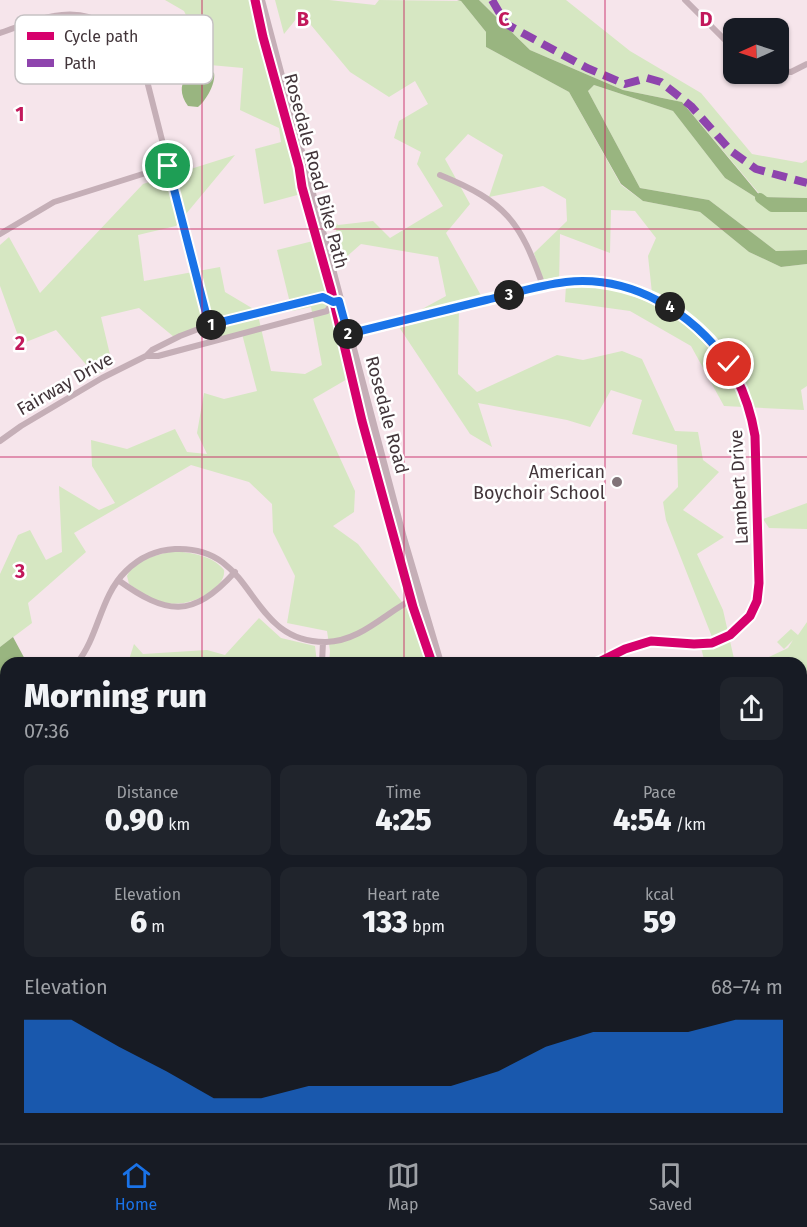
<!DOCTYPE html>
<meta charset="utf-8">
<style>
:root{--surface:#171b24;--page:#20242c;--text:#f1f3f6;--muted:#9ea1a6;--line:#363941;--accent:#1a73e8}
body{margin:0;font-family:"Fira Sans",sans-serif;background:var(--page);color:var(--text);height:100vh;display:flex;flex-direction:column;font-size:22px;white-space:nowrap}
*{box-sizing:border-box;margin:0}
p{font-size:20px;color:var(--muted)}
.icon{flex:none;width:33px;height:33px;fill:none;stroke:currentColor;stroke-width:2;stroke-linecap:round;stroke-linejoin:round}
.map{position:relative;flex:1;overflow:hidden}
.drawer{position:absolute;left:0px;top:657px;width:807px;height:486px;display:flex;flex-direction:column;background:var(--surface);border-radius:18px 18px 0 0;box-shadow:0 2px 4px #0004}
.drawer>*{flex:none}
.needle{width:39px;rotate:267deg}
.tools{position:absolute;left:723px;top:18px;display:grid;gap:12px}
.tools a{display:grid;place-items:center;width:66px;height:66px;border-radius:12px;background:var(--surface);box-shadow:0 2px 4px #0004;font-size:30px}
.pin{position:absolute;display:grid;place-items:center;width:51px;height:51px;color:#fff;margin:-26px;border:3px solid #fff;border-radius:50%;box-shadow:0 2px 6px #0007}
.km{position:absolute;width:30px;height:30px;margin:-15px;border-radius:50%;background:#222;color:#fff;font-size:16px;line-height:30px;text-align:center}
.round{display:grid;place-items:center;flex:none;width:63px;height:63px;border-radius:12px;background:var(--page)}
.headline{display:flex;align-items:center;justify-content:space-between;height:102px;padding:0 24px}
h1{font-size:33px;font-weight:800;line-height:45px}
.stats{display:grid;grid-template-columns:repeat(3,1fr);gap:9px;height:102px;padding:6px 24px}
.stats div{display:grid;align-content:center;border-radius:12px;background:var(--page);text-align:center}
.stats b{font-size:30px;font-weight:800}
.stats small{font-size:16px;font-weight:400}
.stats p{font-size:16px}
.chart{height:168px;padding:12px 24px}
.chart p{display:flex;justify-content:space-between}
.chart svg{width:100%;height:108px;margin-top:6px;fill:var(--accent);opacity:.7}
.tabs{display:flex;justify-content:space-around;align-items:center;height:84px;border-top:2px solid var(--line);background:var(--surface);font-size:16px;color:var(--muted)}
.tabs a{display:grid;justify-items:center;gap:3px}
.tabs .current{color:var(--accent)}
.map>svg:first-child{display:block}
.green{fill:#d6e7c2}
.water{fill:#99b580}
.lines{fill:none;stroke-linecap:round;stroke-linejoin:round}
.river{stroke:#99b580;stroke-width:10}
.minor{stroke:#c5afb7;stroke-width:6}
.tertiary{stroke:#c5afb7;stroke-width:8}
.quiet{stroke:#8e44ad;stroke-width:8;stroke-dasharray:15 8;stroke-linecap:butt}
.cycleway-casing{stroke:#fff;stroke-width:13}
.cycleway{stroke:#d6006c;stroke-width:9}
.route-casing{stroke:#fff;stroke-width:12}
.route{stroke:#1a73e8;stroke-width:8}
.grid{fill:none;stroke:#c2185b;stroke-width:1.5;stroke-opacity:0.55}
.poi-dot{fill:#817378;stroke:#fff;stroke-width:2}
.labels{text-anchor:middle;stroke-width:5;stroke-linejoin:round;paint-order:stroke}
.street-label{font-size:18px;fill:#42353a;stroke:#fff}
.poi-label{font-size:18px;fill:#42353a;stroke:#fff;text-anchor:end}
.key{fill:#fff;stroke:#c6c2c4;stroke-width:1.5}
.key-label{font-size:16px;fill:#42353a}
.grid-label{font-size:20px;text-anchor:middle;font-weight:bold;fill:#c2185b;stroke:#fff;stroke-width:5;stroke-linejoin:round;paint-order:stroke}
</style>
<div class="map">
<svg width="807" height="1143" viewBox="0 0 807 1143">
<rect width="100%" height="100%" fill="#f6e5eb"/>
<path class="green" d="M 165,0 L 254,0 L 301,194 L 264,204 L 255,149 L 281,142 L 279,128 L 240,110 L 243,68 L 210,65 L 184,11 Z
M 275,0 L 329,0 L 375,5 L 379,0 L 461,1 L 486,32 L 486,47 L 569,92 L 621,185 L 643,201 L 700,212 L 749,252 L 781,267 L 807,264 L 807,386 L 801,390 L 804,410 L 724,406 L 691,346 L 630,311 L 565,302 L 566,285 L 652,293 L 648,256 L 656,238 L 635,211 L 611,210 L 610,253 L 560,234 L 559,286 L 544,288 L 534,253 L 567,221 L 566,199 L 543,186 L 489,197 L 503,155 L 468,134 L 445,159 L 470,204 L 446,233 L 483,299 L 459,305 L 458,374 L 477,392 L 557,355 L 583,360 L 622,351 L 642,359 L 675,431 L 698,432 L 703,460 L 719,472 L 683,510 L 724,537 L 697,554 L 723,610 L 735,663 L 705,663 L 700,644 L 714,642 L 666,520 L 663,502 L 678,487 L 677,445 L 632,434 L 642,400 L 611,390 L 590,427 L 567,420 L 478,403 L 492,447 L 470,434 L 395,321 L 413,314 L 446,296 L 438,257 L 361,244 L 344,259 L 333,219 L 338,225 L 373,221 L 390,238 L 443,206 L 417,164 L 421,152 L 394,138 L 399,121 L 428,104 L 415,81 L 389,97 L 350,72 L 301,13 L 284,34 Z
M 479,0 L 566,0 L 630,51 L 701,93 L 752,154 L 802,163 L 807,160 L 807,198 L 762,197 L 682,102 L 623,90 L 530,50 Z
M 594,85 L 673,111 L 725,178 L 771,207 L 807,209 L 807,250 L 776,251 L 709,200 L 640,188 L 588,91 Z
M 235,155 L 176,226 L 138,235 L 144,281 L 220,267 L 225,292 L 257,311 L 271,371 L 305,374 L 322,365 L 311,307 L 292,311 L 277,250 L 313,241 L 349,378 L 313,399 L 355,491 L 354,512 L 333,526 L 358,544 L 412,615 L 418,636 L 429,663 L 329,663 L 330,651 L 327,631 L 287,623 L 295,576 L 273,532 L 272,504 L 249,482 L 191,465 L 74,533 L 86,552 L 28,603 L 32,623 L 0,647 L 0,574 L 18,535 L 30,530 L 46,560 L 62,552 L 59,486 L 99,510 L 115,503 L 92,466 L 91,440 L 127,449 L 175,429 L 187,452 L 207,454 L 197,433 L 204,393 L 224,399 L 257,391 L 242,334 L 211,341 L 207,325 L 174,337 L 139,308 L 101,317 L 112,363 L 96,376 L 56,330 L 21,344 L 0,286 L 0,245 L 9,237 L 40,293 L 143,184 Z
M 807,503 L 807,529 L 769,528 L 763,519 Z
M 174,551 C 192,553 212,555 224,570 C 225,579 219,584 213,590 C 196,603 173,608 153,600 C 145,596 137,589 129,584 L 127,576 C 135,559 157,555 174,551 Z
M 259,618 L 281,638 L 315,646 L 317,663 L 128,663 L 134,644 L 143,654 L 207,650 L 225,655 Z
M 807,622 L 807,886 L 801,889 L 801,663 L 756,663 L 788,648 L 793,640 L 784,649 L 777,642 L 791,629 L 798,635 Z
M 6,793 L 6,871 L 0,877 L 0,795 Z
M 807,897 L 807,1128 L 801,1129 L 801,961 L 803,953 L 801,949 L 801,900 Z
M 311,1137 L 392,1137 L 394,1143 L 299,1143 Z
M 434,1137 L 501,1137 L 503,1143 L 436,1143 Z"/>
<path class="water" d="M 457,0 L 479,0 L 530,50 L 623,90 L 682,102 L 761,197 L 807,198 L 807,209 L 771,207 L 725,178 L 673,111 L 594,85 L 588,91 L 640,188 L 709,200 L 776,251 L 807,250 L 807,264 L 781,267 L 749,252 L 700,212 L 643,201 L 621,184 L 569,92 L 486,47 L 486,32 L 461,1 Z
M 207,68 L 214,73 C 216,83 206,101 198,107 L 188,106 C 174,87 185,71 207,68 Z
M 13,637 L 27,663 L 6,663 L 6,693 L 0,697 L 0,647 Z"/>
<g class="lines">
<path class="river" d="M 760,198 L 772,207 L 807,207"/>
<path class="minor" d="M 685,0 L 734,49
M 0,33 C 18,27 36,19 54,16 C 94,8 130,32 144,69 L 213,341
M 778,71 L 791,72 L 807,64
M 440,175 C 506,202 520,221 543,286
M 0,234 L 54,202 L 168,166
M 348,334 C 392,323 437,312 481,301 C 509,295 537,286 566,282 C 614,277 664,296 699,329 C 731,358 748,394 755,436 L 759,583 L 757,601 L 750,616 L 730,635 L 712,643 L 694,644 L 651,641 L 625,649 L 597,663
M 147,356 L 158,356 L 327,311 L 333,302
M 0,441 L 21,426 L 102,378 L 146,356 L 152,350 L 180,336 L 209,325 L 323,297 L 333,302 L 339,301
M 118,580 C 167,615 192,619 235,572
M 77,663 C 99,636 100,596 126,571 C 139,558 156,550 175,549 C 258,545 245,643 326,642 C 363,641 387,610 419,596
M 322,663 L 323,642
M 0,706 L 6,702
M 6,945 L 4,958 L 6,975
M 0,1059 L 6,1046
M 145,1137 L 148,1143
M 284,1143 L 297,1137"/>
<path class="tertiary" d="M 261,0 L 403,538 L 440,663
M 801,896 L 807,893
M 637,1137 L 640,1143"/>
<path class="quiet" d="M 492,0 L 506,24 L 587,68 L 625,84 L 647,78 L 661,82 L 691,106 L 731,151 L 756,169 L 807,183"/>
<g class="cycleway-casing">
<path id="cycleway" d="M 255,0 L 263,37 L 299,167 L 302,187 L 331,290 L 362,421 L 413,607 L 432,663
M 348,334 C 392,323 437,312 481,301 C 509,295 537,286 566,282 C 614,277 664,296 699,329 C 731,358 748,394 755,436 L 759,583 L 757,601 L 750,616 L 730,635 L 712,643 L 694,644 L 651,641 L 625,649 L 597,663"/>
</g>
<use href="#cycleway" class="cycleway"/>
</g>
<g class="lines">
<g class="route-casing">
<path id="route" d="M 168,166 L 209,325 L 323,297 L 333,302 L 339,301 L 348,334 C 394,323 440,311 486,300 C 512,294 539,285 566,282 C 632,275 692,312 729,364"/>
</g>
<use href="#route" class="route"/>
</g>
<path class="grid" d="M 202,0 L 202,663M 404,0 L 404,663M 605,0 L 605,663M 0,229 L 807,229M 0,457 L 807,457M 0,686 L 6,686M 801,686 L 807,686M 0,914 L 6,914M 801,914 L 807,914M 202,1137 L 202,1143M 404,1137 L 404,1143M 605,1137 L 605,1143"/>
<circle class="poi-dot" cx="617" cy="482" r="6"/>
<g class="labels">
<g class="street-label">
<text transform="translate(316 171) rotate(75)" y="6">Rosedale Road Bike Path</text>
<text transform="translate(65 384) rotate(-30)" y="6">Fairway Drive</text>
<text transform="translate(387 415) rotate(75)" y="6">Rosedale Road</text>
<text transform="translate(739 487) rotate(-93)" y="6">Lambert Drive</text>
</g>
<g class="poi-label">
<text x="605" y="478">American<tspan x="605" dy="21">Boychoir School</tspan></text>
</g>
</g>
<rect x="15" y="15" width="198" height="69" rx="9" class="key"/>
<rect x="27" y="32" width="27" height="8" fill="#d6006c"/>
<rect x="27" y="59" width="27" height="8" fill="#8e44ad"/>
<g class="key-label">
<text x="64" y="42">Cycle path</text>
<text x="64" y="69">Path</text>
</g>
<g class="grid-label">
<text x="303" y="26">B</text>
<text x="504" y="26">C</text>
<text x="706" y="26">D</text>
<text x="20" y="121">1</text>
<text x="20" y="350">2</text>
<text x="20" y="578">3</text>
</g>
</svg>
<div class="tools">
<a><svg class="needle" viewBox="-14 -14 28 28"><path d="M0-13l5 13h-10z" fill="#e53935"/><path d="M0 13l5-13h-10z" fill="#9ea1a6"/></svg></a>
</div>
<div class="pin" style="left:168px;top:166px;background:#1e9e55"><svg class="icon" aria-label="arrive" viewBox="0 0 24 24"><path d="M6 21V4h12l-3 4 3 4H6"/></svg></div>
<div class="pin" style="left:729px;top:364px;background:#d93025"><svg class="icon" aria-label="check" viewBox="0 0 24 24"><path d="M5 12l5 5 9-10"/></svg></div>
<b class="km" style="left:211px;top:325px">1</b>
<b class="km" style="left:348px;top:334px">2</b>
<b class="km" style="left:509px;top:295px">3</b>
<b class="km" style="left:670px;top:307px">4</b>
<section class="drawer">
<div class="headline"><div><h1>Morning run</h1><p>07:36</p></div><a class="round"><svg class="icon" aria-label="share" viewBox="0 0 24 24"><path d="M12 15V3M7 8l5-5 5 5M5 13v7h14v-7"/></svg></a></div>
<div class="stats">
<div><p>Distance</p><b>0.90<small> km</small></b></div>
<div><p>Time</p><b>4:25</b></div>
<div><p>Pace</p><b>4:54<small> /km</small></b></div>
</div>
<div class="stats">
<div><p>Elevation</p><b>6<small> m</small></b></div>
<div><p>Heart rate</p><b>133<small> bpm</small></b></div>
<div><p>kcal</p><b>59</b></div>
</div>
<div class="chart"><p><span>Elevation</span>68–74 m</p>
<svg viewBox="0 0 160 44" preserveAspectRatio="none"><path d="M0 44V6L10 6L20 17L30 27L40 38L50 38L60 33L70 33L80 33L90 33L100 27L110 17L120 11L130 11L140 11L150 6L160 6V44z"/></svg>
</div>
</section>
</div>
<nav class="tabs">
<a class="current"><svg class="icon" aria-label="home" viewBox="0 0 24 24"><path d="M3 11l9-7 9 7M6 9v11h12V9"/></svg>Home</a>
<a><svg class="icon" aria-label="map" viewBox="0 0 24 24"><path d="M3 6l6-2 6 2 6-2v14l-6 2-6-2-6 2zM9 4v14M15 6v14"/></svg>Map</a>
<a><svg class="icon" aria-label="saved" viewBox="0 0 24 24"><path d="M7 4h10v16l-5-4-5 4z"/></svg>Saved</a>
</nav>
